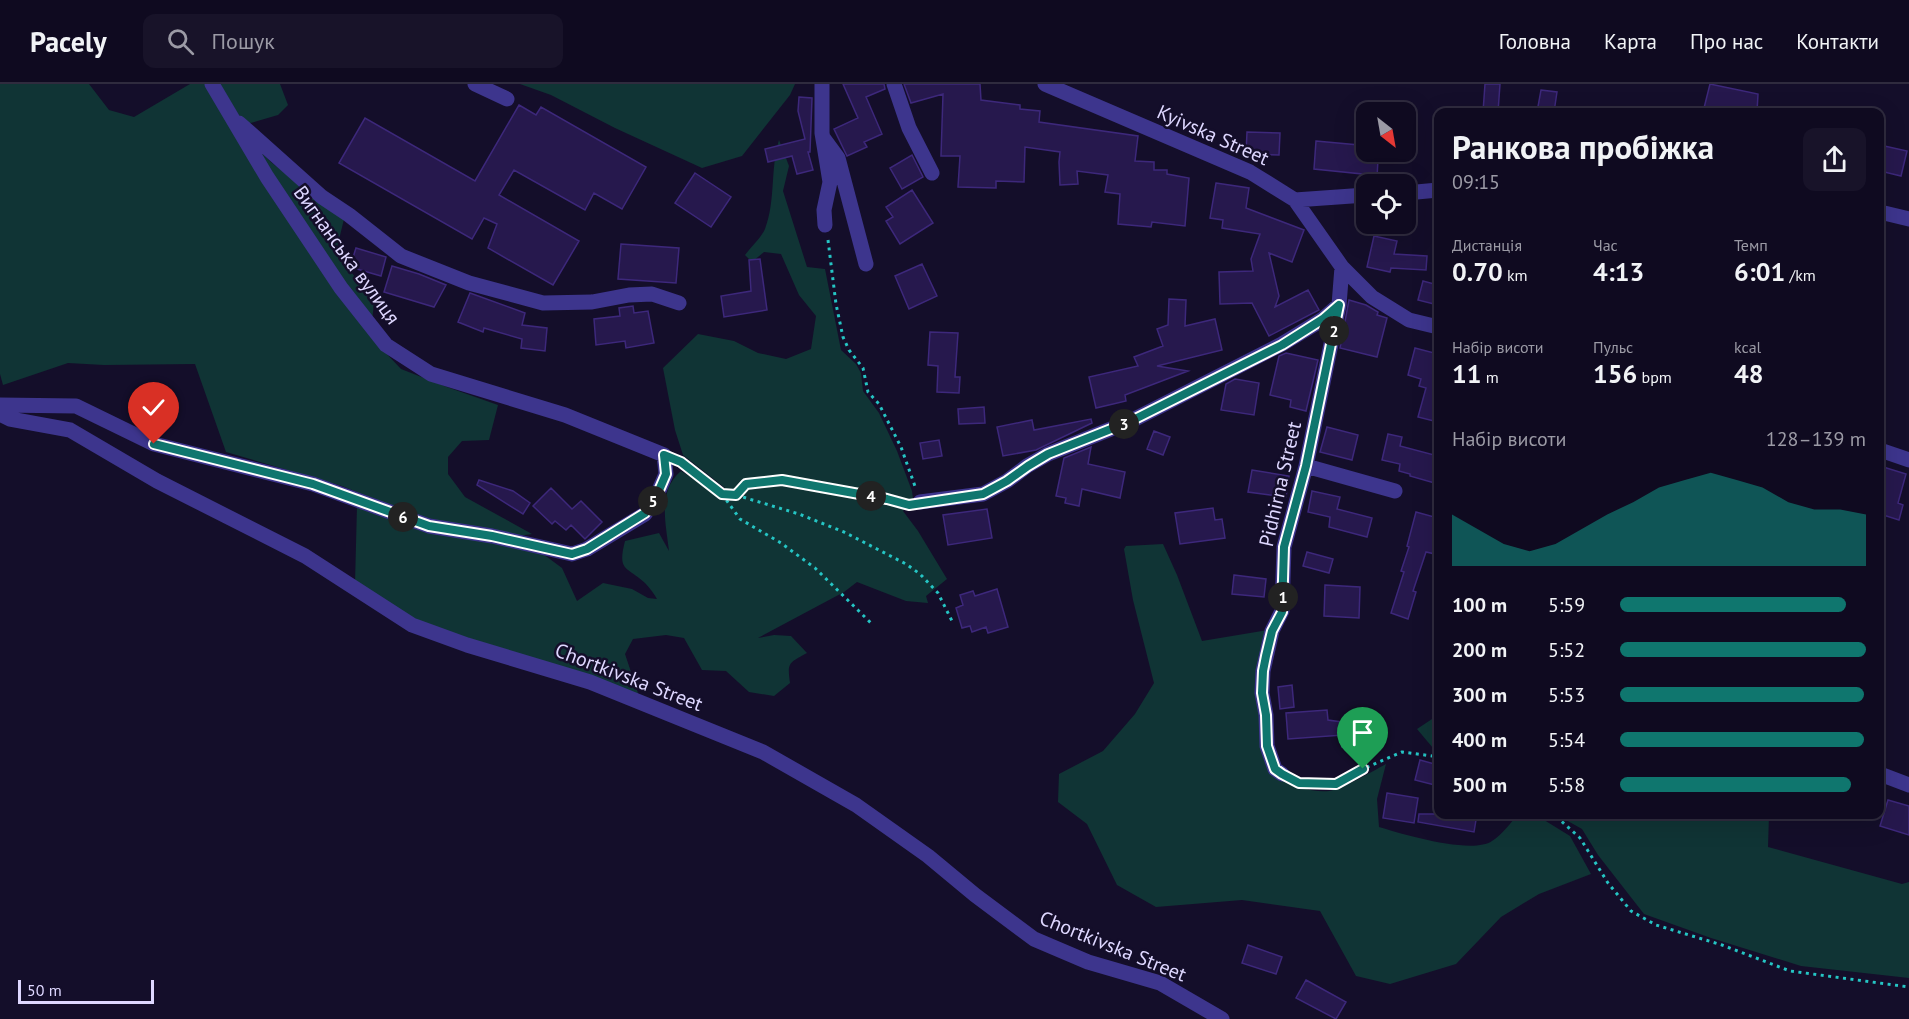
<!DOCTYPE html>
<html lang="uk">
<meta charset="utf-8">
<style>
:root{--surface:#0f0a20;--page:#181329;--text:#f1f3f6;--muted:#9b9aa5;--line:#2f2b3e;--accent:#0f766e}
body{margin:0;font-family:"PT Sans",sans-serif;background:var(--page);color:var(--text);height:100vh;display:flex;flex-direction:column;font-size:22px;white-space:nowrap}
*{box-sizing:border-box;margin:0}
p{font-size:20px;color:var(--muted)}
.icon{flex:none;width:33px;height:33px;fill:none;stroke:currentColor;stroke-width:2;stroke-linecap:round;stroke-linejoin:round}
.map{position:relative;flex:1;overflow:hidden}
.details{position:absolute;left:1434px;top:24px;width:450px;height:711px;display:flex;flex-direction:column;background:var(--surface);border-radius:12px;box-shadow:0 6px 24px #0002,0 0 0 2px var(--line)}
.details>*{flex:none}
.needle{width:39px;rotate:149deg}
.controls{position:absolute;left:1356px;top:18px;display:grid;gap:12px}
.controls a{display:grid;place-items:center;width:60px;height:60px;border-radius:12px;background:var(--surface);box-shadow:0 6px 24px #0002,0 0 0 2px var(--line);font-size:30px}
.scale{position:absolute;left:18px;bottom:15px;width:136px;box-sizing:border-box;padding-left:6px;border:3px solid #ded7ff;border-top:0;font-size:16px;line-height:21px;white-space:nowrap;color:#ded7ff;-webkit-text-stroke:4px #140e2a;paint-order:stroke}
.pin{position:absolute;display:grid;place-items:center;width:51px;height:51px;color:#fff;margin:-62px -26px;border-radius:50% 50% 50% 0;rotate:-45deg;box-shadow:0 0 6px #0007}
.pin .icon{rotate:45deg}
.km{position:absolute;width:30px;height:30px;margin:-15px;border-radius:50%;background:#222;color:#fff;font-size:16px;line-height:30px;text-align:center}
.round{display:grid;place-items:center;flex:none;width:63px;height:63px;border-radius:12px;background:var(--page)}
.headline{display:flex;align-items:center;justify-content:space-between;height:102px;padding:0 18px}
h1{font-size:33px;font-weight:700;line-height:45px}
.metrics{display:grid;grid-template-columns:repeat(3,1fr);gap:9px;height:102px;padding:6px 18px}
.metrics div{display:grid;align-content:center}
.metrics b{font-size:26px;font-weight:700}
.metrics small{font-size:16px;font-weight:400}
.metrics p{font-size:16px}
.chart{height:168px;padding:12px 18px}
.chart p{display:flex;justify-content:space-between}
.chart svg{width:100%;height:108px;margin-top:6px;fill:var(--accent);opacity:.7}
ul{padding:0 18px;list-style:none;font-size:20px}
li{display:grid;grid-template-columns:96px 72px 1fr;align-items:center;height:45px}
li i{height:15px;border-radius:8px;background:var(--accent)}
header{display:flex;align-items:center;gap:36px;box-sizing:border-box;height:84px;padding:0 30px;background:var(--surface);border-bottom:2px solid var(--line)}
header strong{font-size:28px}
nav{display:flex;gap:33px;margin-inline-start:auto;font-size:21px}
.search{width:420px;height:54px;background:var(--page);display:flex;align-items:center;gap:15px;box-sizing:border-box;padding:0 21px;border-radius:12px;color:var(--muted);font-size:22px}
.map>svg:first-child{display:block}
.green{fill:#103435}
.building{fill:#26184d;stroke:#3d287b;stroke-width:1.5}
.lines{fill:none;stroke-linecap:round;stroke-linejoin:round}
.path{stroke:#25c5c4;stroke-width:3;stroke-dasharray:3 4.5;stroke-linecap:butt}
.minor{stroke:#3d358d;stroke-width:15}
.route-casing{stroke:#fff;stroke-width:12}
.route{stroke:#0f766e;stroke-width:8}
.labels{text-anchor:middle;stroke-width:5;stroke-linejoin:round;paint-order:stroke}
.street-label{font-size:20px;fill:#ded7ff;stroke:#140e2a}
</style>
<header>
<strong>Pacely</strong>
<div class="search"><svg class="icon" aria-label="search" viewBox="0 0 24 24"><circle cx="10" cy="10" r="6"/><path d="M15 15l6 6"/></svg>Пошук</div>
<nav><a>Головна</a><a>Карта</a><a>Про нас</a><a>Контакти</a></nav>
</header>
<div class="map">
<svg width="1909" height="935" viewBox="0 0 1909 935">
<rect width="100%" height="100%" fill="#140e2a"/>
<path class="green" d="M 0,0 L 89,0 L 109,26 L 134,33 L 190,0 L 207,0 L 227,36 L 272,79 L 344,135 L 336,168 L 374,218 L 371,248 L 384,267 L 401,285 L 447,303 L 498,321 L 489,356 L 462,357 L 448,373 L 448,390 L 465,413 L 532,450 L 518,452 L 417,432 L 342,402 L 226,368 L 195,280 L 104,281 L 68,279 L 3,301 L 0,290 Z
M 220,0 L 280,0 L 288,21 L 278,31 L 247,40 L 241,35 Z
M 520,0 L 795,0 L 790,11 L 742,72 L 702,84 L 615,44 L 551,11 Z
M 779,56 L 789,82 L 783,107 L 807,183 L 825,185 L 841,266 L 856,280 L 861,289 L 863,307 L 879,329 L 897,367 L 912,407 L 913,415 L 903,427 L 918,447 L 947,495 L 926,512 L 928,519 L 906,517 L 857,498 L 844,508 L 758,554 L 774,551 L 791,552 L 807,569 C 789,579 787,578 790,599 L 774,612 L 749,608 L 726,587 L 702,586 L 684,554 L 666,551 L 633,555 L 625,570 L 639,612 L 413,538 L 355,500 L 357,422 L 539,467 L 562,484 L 577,517 L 603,499 L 632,505 L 648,514 L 657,515 C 654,510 650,504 645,499 C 627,482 617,488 625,457 L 659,449 L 669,467 C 666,440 657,407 681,387 L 704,401 L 720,414 L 725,404 L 683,371 L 675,346 L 663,284 L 698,250 L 734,257 L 758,269 L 786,275 L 811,265 L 816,232 L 799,211 L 781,170 L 764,168 L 752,178 L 745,171 C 751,163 761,154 765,145 C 776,116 770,85 779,56 Z
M 1163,460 L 1177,491 L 1202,557 L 1268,546 L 1259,586 L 1279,693 C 1292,702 1314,709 1329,707 C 1342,705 1373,687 1386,680 L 1377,715 L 1379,743 C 1402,750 1472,771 1492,757 C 1502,751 1510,739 1518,731 L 1536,731 L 1570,752 L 1591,790 L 1539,810 L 1501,833 L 1456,880 L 1390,900 L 1356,892 L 1320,827 L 1242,816 L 1156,823 L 1117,801 L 1087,740 L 1058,718 L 1059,690 L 1103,667 L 1135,630 L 1154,599 L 1133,516 L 1124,465 L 1126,462 Z
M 1438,631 L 1438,670 L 1417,645 Z
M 1557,731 L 1769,731 L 1768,763 L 1902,800 L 1909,798 L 1909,894 L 1801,882 L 1711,854 L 1644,830 L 1598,771 L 1582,745 Z"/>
<path class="building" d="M 843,0 L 884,0 L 885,5 L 866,13 L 882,50 L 864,58 L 867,63 L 847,72 L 834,45 L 858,34 Z
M 904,0 L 980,0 L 981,16 L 1020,21 L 1020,25 L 1040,27 L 1039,38 L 1138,52 L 1135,77 L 1154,78 L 1154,86 L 1167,86 L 1167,90 L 1189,94 L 1185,142 L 1152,138 L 1151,143 L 1118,140 L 1120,110 L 1105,108 L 1108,91 L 1077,87 L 1078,100 L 1060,101 L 1059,78 L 1060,68 L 1025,63 L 1024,98 L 996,97 L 996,104 L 958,103 L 960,72 L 941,72 L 943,10 L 911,19 Z
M 1485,0 L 1500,0 L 1498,28 L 1483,28 Z
M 1710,0 L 1758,10 L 1757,28 L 1703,28 Z
M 1541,6 L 1557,8 L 1554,28 L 1537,28 Z
M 799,13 L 812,14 L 810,68 L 808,68 L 813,86 L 797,90 L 792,72 L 768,78 L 765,65 L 805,55 L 798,27 Z
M 519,21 L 536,31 L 541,23 L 646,83 L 622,125 L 594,109 L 585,126 L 514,86 L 499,111 L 579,157 L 553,201 L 488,164 L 497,140 L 484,134 L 472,155 L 339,79 L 365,34 L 475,97 Z
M 1247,48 L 1280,49 L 1279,71 L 1246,70 Z
M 1316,57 L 1359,61 L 1358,73 L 1378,75 L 1377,94 L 1361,92 L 1362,90 L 1314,85 Z
M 1880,61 L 1907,67 L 1901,92 L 1880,87 Z
M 912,71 L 923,93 L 902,105 L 890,84 Z
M 695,89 L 731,113 L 711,143 L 675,119 Z
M 1216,99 L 1249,104 L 1246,124 L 1304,146 L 1292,178 L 1269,169 L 1279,212 L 1275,223 L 1308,206 L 1319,226 L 1269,252 L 1252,219 L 1220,220 L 1219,188 L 1253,187 L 1251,175 L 1260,150 L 1222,144 L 1223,136 L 1210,134 Z
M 912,106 L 933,139 L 900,160 L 886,137 L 893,133 L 886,123 Z
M 1374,152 L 1397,157 L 1394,170 L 1427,172 L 1426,186 L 1391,184 L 1390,188 L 1367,183 Z
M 621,160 L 679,164 L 676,199 L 618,195 Z
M 356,164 L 386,173 L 381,192 L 350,183 Z
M 760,175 L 767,226 L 724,233 L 721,212 L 751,207 L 749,176 Z
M 922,180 L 937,212 L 909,225 L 895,192 Z
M 392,182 L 419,190 L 446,201 L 434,223 L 384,208 Z
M 1423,197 L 1438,201 L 1438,221 L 1418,216 Z
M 470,209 L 525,229 L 522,241 L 547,244 L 545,267 L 521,264 L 522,255 L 484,244 L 483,248 L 458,238 Z
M 1169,215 L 1186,216 L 1185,242 L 1215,235 L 1222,266 L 1157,282 L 1188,287 L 1125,311 L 1126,317 L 1096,324 L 1089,293 L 1138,282 L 1134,273 L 1163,262 L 1157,245 L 1168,241 Z
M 1349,216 L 1366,221 L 1378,228 L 1377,231 L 1387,234 L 1377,273 L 1340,264 Z
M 633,222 L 634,229 L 648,227 L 654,259 L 626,264 L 625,257 L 596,261 L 594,235 L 620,232 L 619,224 Z
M 930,248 L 958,249 L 955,293 L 960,293 L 959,309 L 937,308 L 938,282 L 928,281 Z
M 1415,264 L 1438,270 L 1438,338 L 1418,333 L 1426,304 L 1419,302 L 1421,295 L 1408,291 Z
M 1286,269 L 1318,276 L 1306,327 L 1290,323 L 1291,316 L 1270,311 L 1279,272 Z
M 1235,295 L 1259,299 L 1254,331 L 1221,326 L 1226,300 Z
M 984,323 L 985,339 L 959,340 L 958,325 Z
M 1091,335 L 1092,339 L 1036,366 L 1003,372 L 997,343 L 1032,336 L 1034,346 Z
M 1327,343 L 1358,351 L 1352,376 L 1320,368 Z
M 1154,347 L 1170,353 L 1163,371 L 1147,365 Z
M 1388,350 L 1402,353 L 1400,362 L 1438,372 L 1438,400 L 1410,392 L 1410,390 L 1399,387 L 1400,380 L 1382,376 Z
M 939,356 L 942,372 L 923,375 L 920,359 Z
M 1091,363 L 1088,380 L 1125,388 L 1120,414 L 1082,405 L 1079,422 L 1065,419 L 1066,414 L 1056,412 L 1064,374 Z
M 1880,382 L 1906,390 L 1898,419 L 1903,421 L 1899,436 L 1880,430 Z
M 1252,386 L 1289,392 L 1286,413 L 1248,408 Z
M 479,396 L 513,407 L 530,419 L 523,430 L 477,401 Z
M 551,404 L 572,425 L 581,417 L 602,438 L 585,455 L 571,441 L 566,446 L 555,437 L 552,440 L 533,422 Z
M 1312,407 L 1340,413 L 1337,425 L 1372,434 L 1367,453 L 1329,443 L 1330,433 L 1308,428 Z
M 1213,424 L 1215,436 L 1222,435 L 1225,454 L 1180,460 L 1175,429 Z
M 987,425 L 992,454 L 948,461 L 943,431 Z
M 1416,428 L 1438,434 L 1438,459 L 1435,470 L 1426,468 L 1413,507 L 1416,508 L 1408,535 L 1391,529 L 1404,488 L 1401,487 L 1409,463 L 1407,462 Z
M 1307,468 L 1333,475 L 1329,489 L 1303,482 Z
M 1234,491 L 1266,495 L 1264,513 L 1232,510 Z
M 1325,501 L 1360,503 L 1359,534 L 1324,532 Z
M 997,505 L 1008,543 L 988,549 L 986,543 L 972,548 L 970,542 L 962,544 L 956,524 L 963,521 L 960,511 L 973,507 L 975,512 Z
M 1292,601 L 1294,623 L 1280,625 L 1278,603 Z
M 1327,626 L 1328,636 L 1371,642 L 1371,648 L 1361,649 L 1358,665 L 1342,663 L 1343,651 L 1288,655 L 1286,629 Z
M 1420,676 L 1438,681 L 1435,701 L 1415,696 Z
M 1387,709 L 1418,714 L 1414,739 L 1383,734 Z
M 1888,716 L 1909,722 L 1909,751 L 1880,742 Z
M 1419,730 L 1477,730 L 1474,748 L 1418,738 Z
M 1248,861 L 1282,873 L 1276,890 L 1242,879 Z
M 1306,896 L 1346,918 L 1336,935 L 1296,914 Z"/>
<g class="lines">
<path class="path" d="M 828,156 L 836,220 L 843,253 L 849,266 L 863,284 L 868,308 L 879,320 L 901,363 L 916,405
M 682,380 L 722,410 L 736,411 L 746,400 L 782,396 L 887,415 L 904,420
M 722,410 L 740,435 L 781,459 L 815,484 L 873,541
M 736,411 L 799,430 L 844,448 L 906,480 L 920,490 L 938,509 L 953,539
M 1296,698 L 1309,700 L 1336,700 L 1363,685 L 1402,668 L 1432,672 L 1438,675
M 1549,730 L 1561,737 L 1580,754 L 1608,799 L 1631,827 L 1656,841 L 1722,861 L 1790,887 L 1909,903"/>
<path class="minor" d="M 475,0 L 507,15
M 822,0 L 822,49 L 830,98 L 824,126 L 825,141
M 894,0 L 909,44 L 932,89
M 1045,0 L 1250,88 L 1295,116 L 1366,111
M 239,39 L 322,113 L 349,131 L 401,172 L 469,199 L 543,219 L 592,218 L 629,211 L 652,210 L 679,219
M 824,55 L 838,74 L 866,180
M 1406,109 L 1438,106
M 1295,116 L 1342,183 L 1372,213 L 1409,236 L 1438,243
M 1880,128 L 1909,135
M 0,321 L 76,322 L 154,360 L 313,400 L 429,442 L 492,452 L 572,470 L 587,465 L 645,430 L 657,411 L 666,390 L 664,371 L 565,331 L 431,290 L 386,261 L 341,204 L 267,93 L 212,0
M 0,330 L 10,335 L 70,346 L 157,397 L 305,472 L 412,541 L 467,561 L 590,598 L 763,668 L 856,721 L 928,772 L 975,811 L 1034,855 L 1088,878 L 1160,899 L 1222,935
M 1880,366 L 1909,376
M 1306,382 L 1395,407
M 920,418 L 983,410 L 1007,397 L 1027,382 L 1048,370 L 1131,337 L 1282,260 L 1323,235 L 1339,221 L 1342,183
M 1282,690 L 1275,685 L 1267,662 L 1266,631 L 1262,609 L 1263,587 L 1272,547 L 1282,527 L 1284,463 L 1306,382 L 1339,221
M 1880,690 L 1909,701"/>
</g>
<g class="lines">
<g class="route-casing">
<path id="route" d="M 154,360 L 313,400 L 429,442 L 492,452 L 572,470 L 587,465 L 645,429 L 657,411 L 666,390 L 664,371 L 681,378 L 722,410 L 736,411 L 746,400 L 782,396 L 887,415 L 909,421 L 983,410 L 1007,397 L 1028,382 L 1048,370 L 1131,337 L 1282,261 L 1323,235 L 1339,221 L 1306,382 L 1284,463 L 1282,528 L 1272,547 L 1266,572 L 1263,587 L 1262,609 L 1266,631 L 1267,662 L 1275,685 L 1282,690 L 1299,699 L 1336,700 L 1363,685"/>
</g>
<use href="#route" class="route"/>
</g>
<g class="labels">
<g class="street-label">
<text transform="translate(1213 51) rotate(24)" y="7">Kyivska Street</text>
<text transform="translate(347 171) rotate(54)" y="7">Вигнанська вулиця</text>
<text transform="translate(1280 400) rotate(-77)" y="7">Pidhirna Street</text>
<text transform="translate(629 593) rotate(21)" y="7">Chortkivska Street</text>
<text transform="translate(1113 862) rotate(22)" y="7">Chortkivska Street</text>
</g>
</g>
</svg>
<div class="controls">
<a><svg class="needle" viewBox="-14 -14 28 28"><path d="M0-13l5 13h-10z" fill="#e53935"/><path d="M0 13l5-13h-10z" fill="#9b9aa5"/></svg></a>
<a><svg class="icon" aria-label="locate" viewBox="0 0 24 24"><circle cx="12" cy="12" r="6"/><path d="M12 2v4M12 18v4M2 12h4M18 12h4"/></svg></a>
</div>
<div class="scale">50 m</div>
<div class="pin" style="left:1363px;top:685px;background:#1e9e55"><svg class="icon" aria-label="arrive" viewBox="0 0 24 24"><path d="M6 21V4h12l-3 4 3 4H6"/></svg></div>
<div class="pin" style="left:154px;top:360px;background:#d93025"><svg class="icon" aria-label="check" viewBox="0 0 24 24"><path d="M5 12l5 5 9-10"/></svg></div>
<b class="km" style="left:1283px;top:513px">1</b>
<b class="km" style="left:1334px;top:247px">2</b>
<b class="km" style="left:1124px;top:340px">3</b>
<b class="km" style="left:871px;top:412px">4</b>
<b class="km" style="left:653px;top:417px">5</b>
<b class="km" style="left:403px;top:433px">6</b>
<section class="details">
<div class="headline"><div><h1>Ранкова пробіжка</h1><p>09:15</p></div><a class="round"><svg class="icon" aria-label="share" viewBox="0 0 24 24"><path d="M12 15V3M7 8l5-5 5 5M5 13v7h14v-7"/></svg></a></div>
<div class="metrics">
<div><p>Дистанція</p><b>0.70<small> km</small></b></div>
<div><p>Час</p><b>4:13</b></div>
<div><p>Темп</p><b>6:01<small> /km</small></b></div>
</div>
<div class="metrics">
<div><p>Набір висоти</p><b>11<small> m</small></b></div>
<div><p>Пульс</p><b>156<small> bpm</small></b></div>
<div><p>kcal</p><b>48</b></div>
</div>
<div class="chart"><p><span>Набір висоти</span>128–139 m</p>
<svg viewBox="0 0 160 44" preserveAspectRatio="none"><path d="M0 44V23L10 29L20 35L30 38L40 35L50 29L60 23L70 18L80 12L90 9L100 6L110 9L120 12L130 18L140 21L150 21L160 23V44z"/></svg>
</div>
<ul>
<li><b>100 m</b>5:59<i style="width:92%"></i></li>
<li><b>200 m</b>5:52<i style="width:100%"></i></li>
<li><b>300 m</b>5:53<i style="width:99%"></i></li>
<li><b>400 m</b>5:54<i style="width:99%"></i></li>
<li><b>500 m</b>5:58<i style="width:94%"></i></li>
</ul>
</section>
</div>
